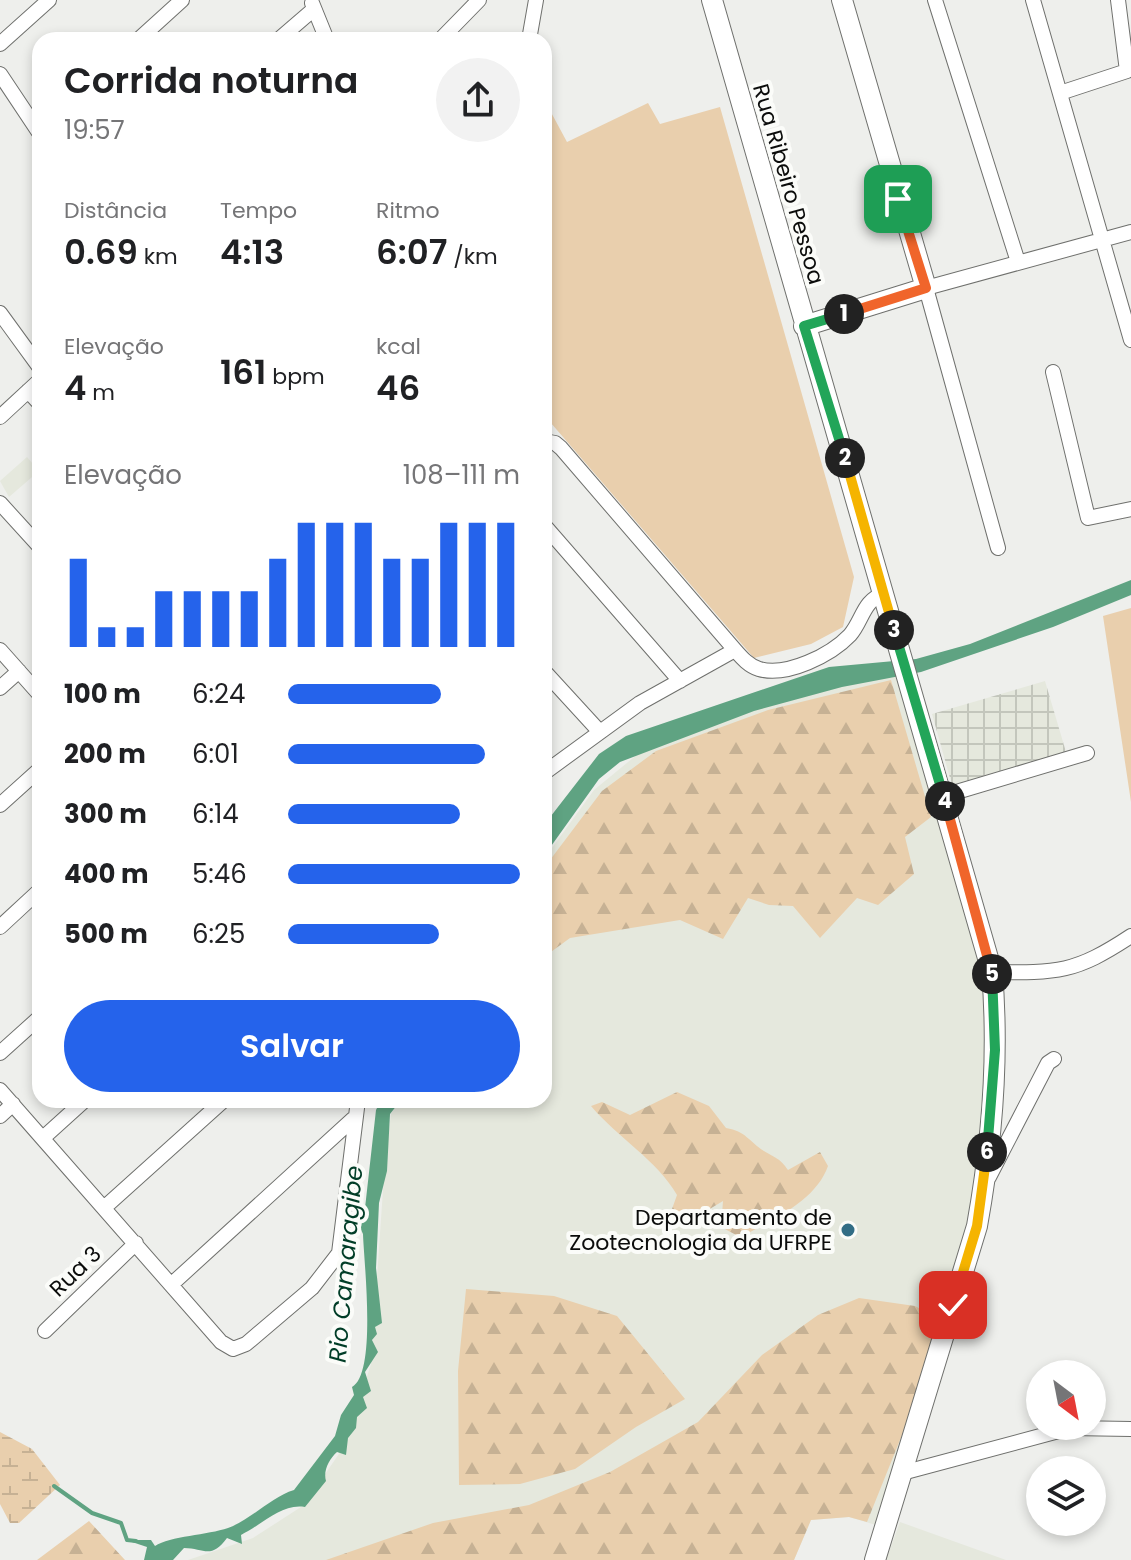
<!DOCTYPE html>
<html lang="pt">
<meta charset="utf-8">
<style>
:root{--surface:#fff;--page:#f2f2f2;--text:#202124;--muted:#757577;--accent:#2563eb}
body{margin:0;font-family:Poppins,sans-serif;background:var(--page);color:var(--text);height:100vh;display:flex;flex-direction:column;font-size:30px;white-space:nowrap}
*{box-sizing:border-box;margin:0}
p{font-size:26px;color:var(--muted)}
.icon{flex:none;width:44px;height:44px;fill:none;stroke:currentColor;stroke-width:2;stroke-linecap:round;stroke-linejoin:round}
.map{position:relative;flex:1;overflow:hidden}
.drawer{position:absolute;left:32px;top:32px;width:520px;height:1076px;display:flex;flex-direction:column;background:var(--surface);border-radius:24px;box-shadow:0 4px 12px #0003}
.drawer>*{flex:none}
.needle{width:52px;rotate:148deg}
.buttons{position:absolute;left:1026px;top:1360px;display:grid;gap:16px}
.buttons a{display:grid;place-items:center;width:80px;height:80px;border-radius:50%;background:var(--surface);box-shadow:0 4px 12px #0003;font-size:40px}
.pin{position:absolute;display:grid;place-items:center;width:68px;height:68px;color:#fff;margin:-34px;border-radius:16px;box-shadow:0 4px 12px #0006}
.km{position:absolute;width:40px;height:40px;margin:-20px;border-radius:50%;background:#222;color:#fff;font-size:22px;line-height:40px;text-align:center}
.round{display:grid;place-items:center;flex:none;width:84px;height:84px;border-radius:42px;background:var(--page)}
.overview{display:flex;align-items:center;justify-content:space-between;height:136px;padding:0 32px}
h1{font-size:36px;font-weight:600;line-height:60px}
.stats{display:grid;grid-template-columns:repeat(3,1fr);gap:12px;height:136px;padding:8px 32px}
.stats div{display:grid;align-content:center}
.stats b{font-size:34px;font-weight:600}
.stats small{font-size:22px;font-weight:400}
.stats p{font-size:22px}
.chart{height:224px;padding:16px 32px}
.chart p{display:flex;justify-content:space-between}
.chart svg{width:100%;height:144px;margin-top:8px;stroke:var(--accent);stroke-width:6}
.cta{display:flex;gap:16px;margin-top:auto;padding:16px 32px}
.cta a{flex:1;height:92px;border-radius:48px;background:var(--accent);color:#fff;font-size:32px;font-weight:600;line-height:92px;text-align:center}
ul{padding:0 32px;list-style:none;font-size:26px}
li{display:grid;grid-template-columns:128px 96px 1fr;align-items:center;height:60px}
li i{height:20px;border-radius:10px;background:var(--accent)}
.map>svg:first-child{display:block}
.built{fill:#e5e8dd}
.industrial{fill:url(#industrial-grid)}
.green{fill:#e9cfad}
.forest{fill:url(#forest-firs)}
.wetland{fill:url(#wetland-marsh)}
.water{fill:#5fa382}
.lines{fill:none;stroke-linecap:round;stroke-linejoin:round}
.stream{stroke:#5fa382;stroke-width:4}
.street-casing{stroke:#6f706d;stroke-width:16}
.secondary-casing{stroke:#6f706d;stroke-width:22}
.street{stroke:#fff;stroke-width:14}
.secondary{stroke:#fff;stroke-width:20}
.split-1-casing{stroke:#fff;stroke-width:16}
.split-2-casing{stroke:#fff;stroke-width:16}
.split-3-casing{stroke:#fff;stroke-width:16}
.split-4-casing{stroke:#fff;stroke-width:16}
.split-5-casing{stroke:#fff;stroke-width:16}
.split-6-casing{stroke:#fff;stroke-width:16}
.split-7-casing{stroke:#fff;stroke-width:16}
.split-1{stroke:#f0652b;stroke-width:10}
.split-2{stroke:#22a559;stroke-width:10}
.split-3{stroke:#f5b400;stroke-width:10}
.split-4{stroke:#22a559;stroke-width:10}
.split-5{stroke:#f0652b;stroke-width:10}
.split-6{stroke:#22a559;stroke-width:10}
.split-7{stroke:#f5b400;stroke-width:10}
.poi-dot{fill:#326d85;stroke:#fbfcf9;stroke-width:3}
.labels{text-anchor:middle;stroke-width:8;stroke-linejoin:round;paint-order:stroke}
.street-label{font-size:22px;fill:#0b0c0b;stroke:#fbfcf9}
.poi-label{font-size:22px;fill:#0b0c0b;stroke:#fbfcf9;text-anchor:end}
.water-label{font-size:24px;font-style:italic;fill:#013d27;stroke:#fbfcf9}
</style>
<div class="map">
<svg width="1131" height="1560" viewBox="0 0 1131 1560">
<defs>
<pattern id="industrial-grid" width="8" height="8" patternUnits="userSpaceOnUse" patternTransform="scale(2)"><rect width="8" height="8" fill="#e5e8dd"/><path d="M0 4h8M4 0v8" fill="none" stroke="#c3c6bc"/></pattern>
<pattern id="forest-firs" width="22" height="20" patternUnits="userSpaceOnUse" patternTransform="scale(2)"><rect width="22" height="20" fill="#e9cfad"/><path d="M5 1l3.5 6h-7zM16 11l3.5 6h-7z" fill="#c6b194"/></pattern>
<pattern id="wetland-marsh" width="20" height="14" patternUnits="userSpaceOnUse" patternTransform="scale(2)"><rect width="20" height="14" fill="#e9cfad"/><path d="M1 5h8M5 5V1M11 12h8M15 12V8" fill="none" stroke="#c6b194"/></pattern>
</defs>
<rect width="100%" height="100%" fill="#eeefec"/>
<path class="built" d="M 27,457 L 39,471 L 9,497 L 0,481 Z
M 900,669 L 985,975 L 985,1183 L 886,1528 L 849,1517 L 811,1520 L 794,1560 L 188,1560 L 253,1538 L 304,1505 L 345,1445 L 371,1364 L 385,1161 L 391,1114 L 399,1100 L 544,1100 L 544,859 L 594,790 L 650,744 L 763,703 Z
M 900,1522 L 1006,1560 L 886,1560 Z"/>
<path class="industrial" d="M 1045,681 L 1066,752 L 952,785 L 932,714 Z"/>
<path class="green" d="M 546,103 L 567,142 L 648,103 L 660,124 L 720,107 L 854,577 L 843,627 L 811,644 L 754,658 L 544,415 Z
M 1131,608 L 1131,802 L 1103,616 Z"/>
<path class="forest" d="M 891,680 L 931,817 L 905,837 L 914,874 L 878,905 L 857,898 L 820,938 L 793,906 L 769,905 L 748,898 L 723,939 L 680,920 L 570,938 L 544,957 L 544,868 L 602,791 L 656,751 L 768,710 Z
M 677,1092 L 709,1106 L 726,1128 C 746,1131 748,1141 764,1151 C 775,1158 780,1158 788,1170 L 820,1152 L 828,1166 C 816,1201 771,1221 740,1237 L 721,1227 L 723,1201 L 703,1213 L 693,1229 L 667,1223 L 677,1195 C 657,1160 618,1138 591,1106 L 602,1102 L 630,1115 Z
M 466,1289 L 554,1296 L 617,1316 L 685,1399 L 636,1427 L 575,1469 L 520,1484 L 459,1485 L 458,1371 Z
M 859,1298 L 915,1306 L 947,1323 L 867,1522 L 849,1517 L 811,1520 L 794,1560 L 326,1560 L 433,1523 L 529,1505 L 610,1472 L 698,1422 L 762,1355 L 818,1315 Z
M 89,1521 L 125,1560 L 37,1560 Z"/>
<path class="wetland" d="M 0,1432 L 32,1449 L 60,1485 L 19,1523 L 10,1523 L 0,1504 Z"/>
<path class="water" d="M 1131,580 L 1131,595 L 1053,627 L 921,672 L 842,687 L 754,711 L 620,762 L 599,779 L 544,856 L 544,825 L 599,754 L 626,736 L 829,667 L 916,659 L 970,644 Z
M 381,1100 L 401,1100 L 390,1114 L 387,1171 L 379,1203 L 376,1268 L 382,1323 L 375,1327 L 377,1334 L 372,1340 L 378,1352 L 365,1372 L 371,1391 L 363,1397 L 367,1408 L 357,1417 L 356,1428 L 348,1438 L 346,1455 L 337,1452 C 329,1459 323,1471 326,1481 L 305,1507 C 282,1503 263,1524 241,1535 L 242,1544 L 227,1538 C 211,1560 204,1548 184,1548 L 173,1560 L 144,1560 L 147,1547 L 132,1542 L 134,1540 L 151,1540 L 155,1546 C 170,1536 208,1535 228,1528 C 252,1519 271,1497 294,1490 L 335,1436 L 341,1415 L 354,1395 L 352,1387 C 377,1373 364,1264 363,1234 L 358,1223 L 364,1217 L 376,1110 Z"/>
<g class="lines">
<path class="stream" d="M 54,1486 L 92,1513 L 121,1523 L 127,1540 L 136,1541"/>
<g class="street-casing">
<path id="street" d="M 935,0 L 1018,262
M 1033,0 L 1131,340
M 312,3 L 327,40
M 138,40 L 182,0
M 278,40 L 314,9
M 440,40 L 479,0
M 529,40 L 536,0
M 0,44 L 49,0
M 0,74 L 40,134
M 1060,93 L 1127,71 L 1118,0
M 0,313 L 40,368
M 1053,372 L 1088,518 L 1131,509
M 28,391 L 40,404
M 0,417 L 40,380
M 544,441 L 555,443 L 561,448 L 735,650 C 742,658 749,666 759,669 C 787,677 831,655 850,635 C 863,620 863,600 884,594
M 0,503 L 40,547
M 544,525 L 680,681
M 998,548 L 926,288 L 1131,232
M 0,650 L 40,695
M 544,671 L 599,731
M 0,688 L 19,671
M 544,773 L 640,703 L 735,650
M 943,796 L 1087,753
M 0,805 L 40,769
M 0,927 L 40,890
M 992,972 C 1058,973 1075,973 1131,936
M 0,1053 L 40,1017
M 0,1090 L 221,1342 L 233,1349 L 246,1344 L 312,1288 L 339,1253 L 358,1100
M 0,1116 L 13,1104
M 43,1138 L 85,1100
M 989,1177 L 1048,1063 L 1054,1059
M 105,1207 L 224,1100
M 173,1283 L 353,1119
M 45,1331 L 136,1243
M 902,1473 L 1070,1428 L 1131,1429"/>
</g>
<g class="secondary-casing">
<path id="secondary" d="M 712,0 L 992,972 C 999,1056 992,1143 977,1226 L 875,1560
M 804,326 L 926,288 L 842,0"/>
</g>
<use href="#street" class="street"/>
<use href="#secondary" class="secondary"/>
</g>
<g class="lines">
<g class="split-1-casing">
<path id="split-1" d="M 844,314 L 926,288 L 898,199"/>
</g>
<g class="split-2-casing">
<path id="split-2" d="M 844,314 L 804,326 L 845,458"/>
</g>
<g class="split-3-casing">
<path id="split-3" d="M 845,458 L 894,630"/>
</g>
<g class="split-4-casing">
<path id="split-4" d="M 894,630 L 945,801"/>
</g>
<g class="split-5-casing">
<path id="split-5" d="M 945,801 L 992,974"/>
</g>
<g class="split-6-casing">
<path id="split-6" d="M 987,1152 L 995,1050 L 992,974"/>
</g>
<g class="split-7-casing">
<path id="split-7" d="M 953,1305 L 977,1226 L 987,1152"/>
</g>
<use href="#split-1" class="split-1"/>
<use href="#split-2" class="split-2"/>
<use href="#split-3" class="split-3"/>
<use href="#split-4" class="split-4"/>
<use href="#split-5" class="split-5"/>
<use href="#split-6" class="split-6"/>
<use href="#split-7" class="split-7"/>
</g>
<circle class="poi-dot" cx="848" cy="1230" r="8"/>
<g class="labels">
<g class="street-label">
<text transform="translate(789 184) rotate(74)" y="8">Rua Ribeiro Pessoa</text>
<text transform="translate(75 1271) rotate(-44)" y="8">Rua 3</text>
</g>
<g class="poi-label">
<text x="832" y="1225">Departamento de<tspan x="832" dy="25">Zootecnologia da UFRPE</tspan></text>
</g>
<g class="water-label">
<text transform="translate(346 1264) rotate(-85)" y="8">Rio Camaragibe</text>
</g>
</g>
</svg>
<div class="buttons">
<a><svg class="needle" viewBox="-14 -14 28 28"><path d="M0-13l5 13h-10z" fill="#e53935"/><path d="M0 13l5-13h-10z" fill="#757577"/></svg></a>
<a><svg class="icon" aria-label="layers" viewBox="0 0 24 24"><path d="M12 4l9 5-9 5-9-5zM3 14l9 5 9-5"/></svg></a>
</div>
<div class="pin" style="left:898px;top:199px;background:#1e9e55"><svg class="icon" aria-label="arrive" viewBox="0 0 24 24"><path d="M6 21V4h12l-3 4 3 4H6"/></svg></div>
<div class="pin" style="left:953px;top:1305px;background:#d93025"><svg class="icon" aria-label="check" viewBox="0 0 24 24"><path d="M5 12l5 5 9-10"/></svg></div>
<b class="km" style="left:844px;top:314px">1</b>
<b class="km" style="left:845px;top:458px">2</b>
<b class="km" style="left:894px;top:630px">3</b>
<b class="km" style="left:945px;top:801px">4</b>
<b class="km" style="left:992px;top:974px">5</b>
<b class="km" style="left:987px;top:1152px">6</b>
<section class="drawer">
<div class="overview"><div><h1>Corrida noturna</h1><p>19:57</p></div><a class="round"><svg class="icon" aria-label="share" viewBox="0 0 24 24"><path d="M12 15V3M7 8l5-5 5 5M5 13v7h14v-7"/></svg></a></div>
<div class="stats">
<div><p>Distância</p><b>0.69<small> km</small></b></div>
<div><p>Tempo</p><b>4:13</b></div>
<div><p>Ritmo</p><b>6:07<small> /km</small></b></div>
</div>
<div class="stats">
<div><p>Elevação</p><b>4<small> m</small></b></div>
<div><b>161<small> bpm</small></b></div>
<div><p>kcal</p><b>46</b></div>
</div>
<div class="chart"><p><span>Elevação</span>108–111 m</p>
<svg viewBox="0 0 160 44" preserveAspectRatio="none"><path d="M5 44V17M15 44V38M25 44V38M35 44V27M45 44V27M55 44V27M65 44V27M75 44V17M85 44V6M95 44V6M105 44V6M115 44V17M125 44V17M135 44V6M145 44V6M155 44V6"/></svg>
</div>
<ul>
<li><b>100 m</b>6:24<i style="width:66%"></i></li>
<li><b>200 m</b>6:01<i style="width:85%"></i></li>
<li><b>300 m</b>6:14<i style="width:74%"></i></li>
<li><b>400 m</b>5:46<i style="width:100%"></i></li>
<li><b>500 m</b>6:25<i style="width:65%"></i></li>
</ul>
<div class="cta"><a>Salvar</a></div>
</section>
</div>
